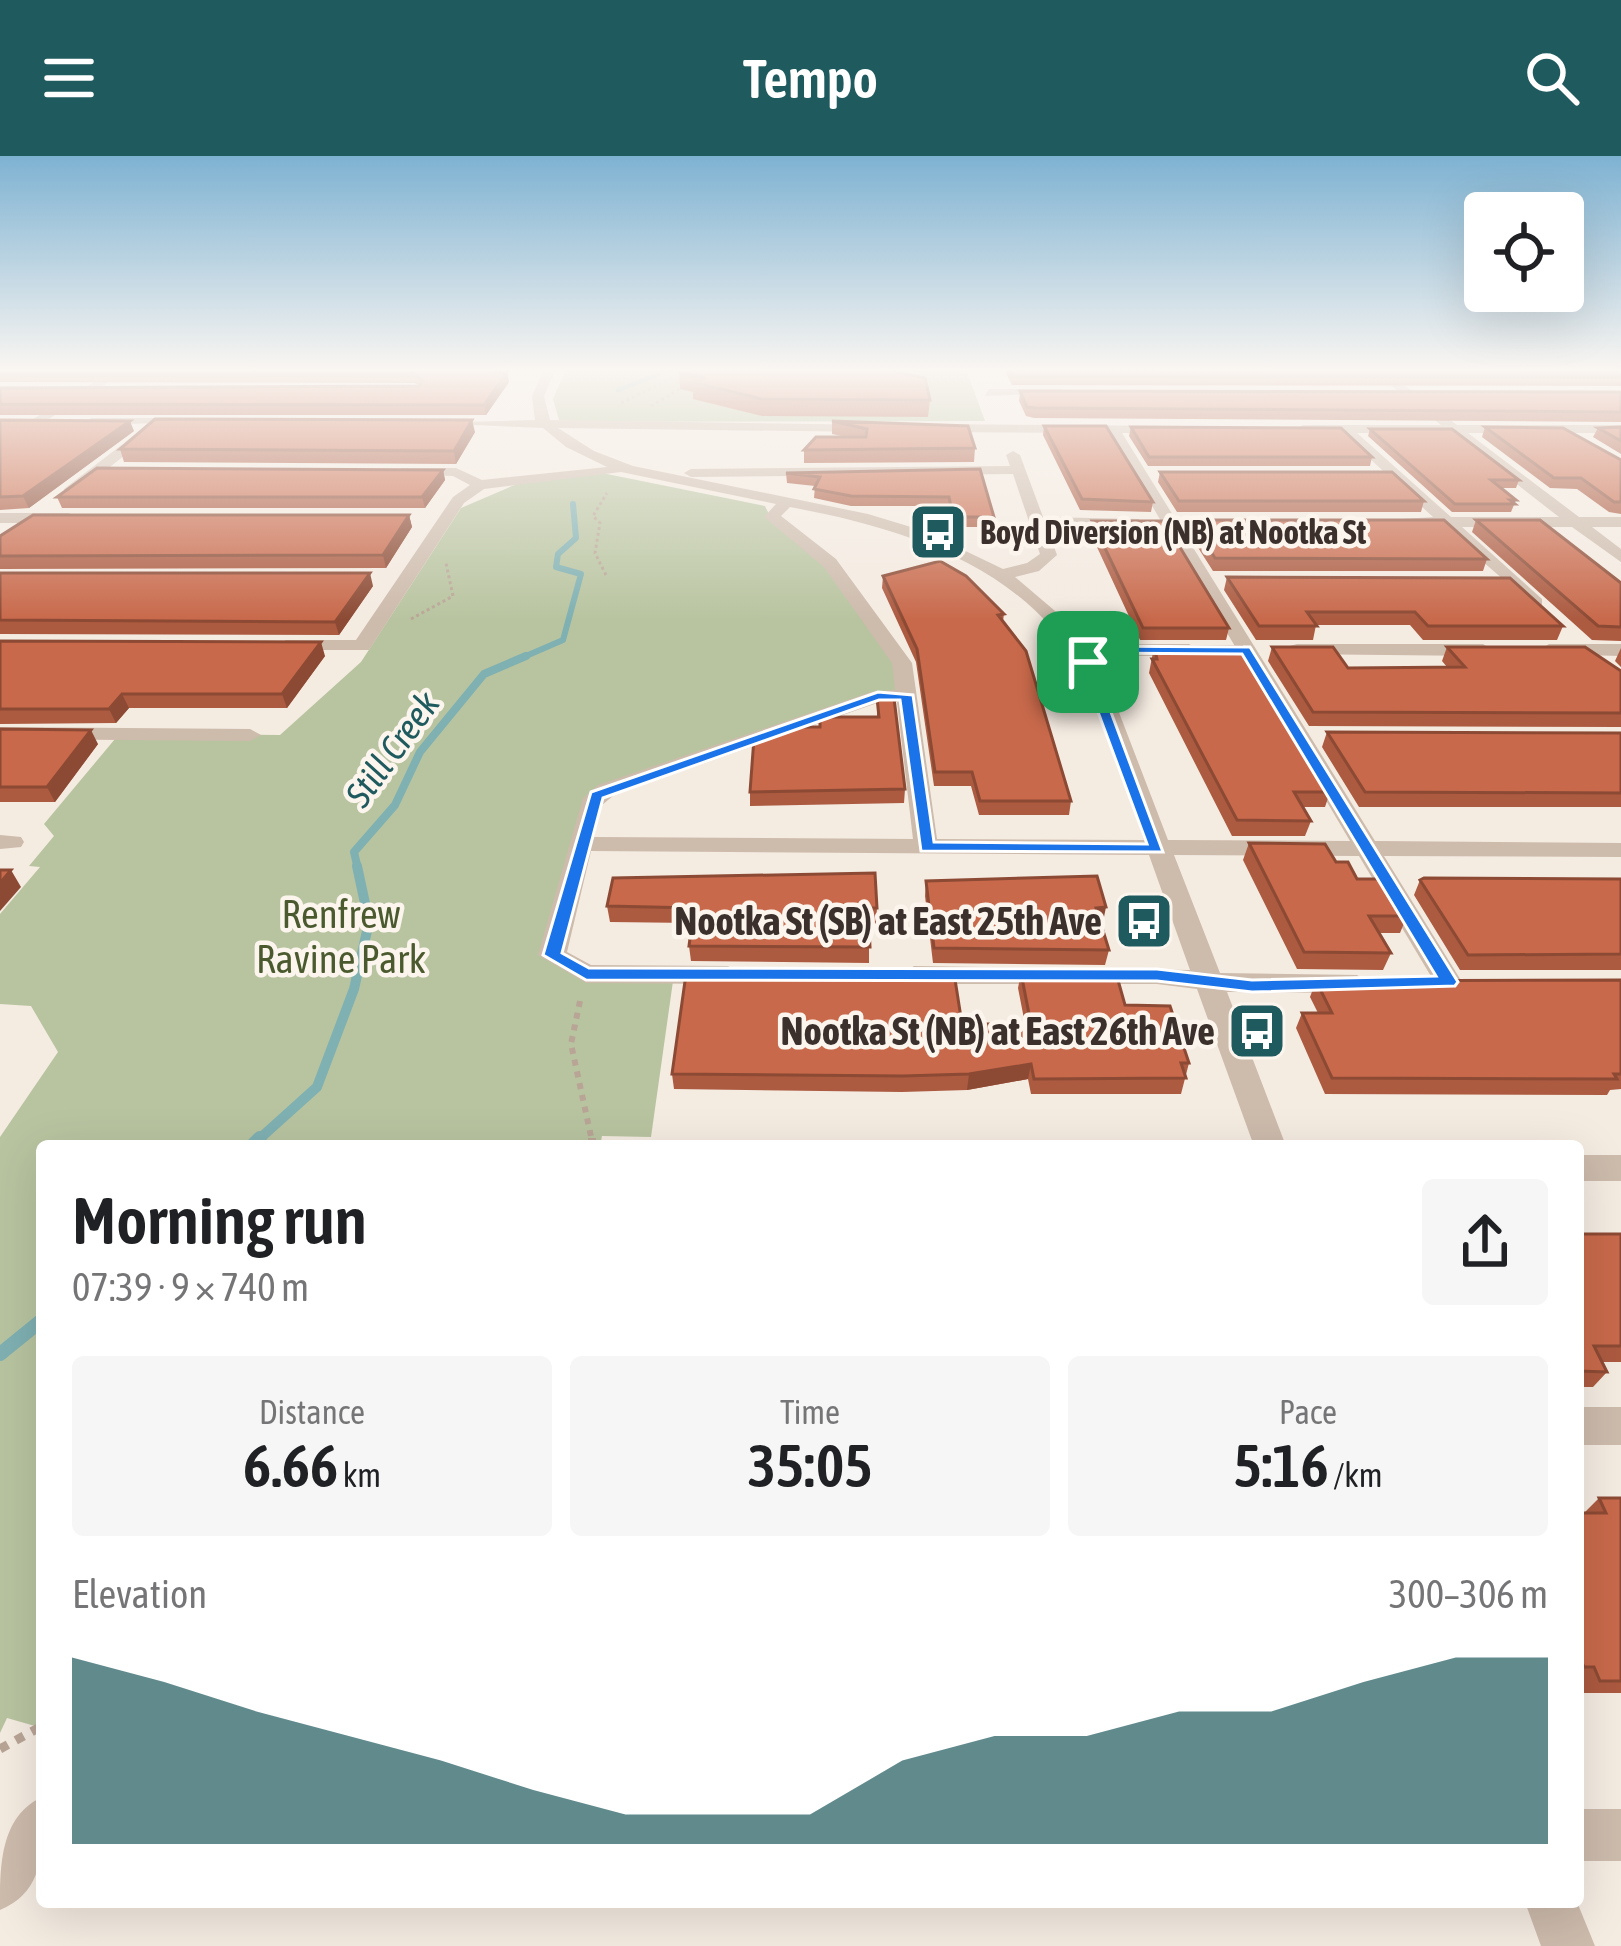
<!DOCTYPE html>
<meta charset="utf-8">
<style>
:root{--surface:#fff;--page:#f6f6f6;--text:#202124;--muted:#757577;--accent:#1f5a5e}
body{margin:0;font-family:"Asap Condensed",sans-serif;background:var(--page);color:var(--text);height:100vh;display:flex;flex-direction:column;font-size:45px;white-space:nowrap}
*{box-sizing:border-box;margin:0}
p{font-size:39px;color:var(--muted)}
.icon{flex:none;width:66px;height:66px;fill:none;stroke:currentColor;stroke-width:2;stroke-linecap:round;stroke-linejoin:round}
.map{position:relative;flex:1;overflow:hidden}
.sheet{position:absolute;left:36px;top:984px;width:1548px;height:768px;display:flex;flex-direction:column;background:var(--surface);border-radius:12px;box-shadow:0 12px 48px #0002}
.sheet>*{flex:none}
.controls{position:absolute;left:1464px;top:36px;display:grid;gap:24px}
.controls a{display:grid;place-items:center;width:120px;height:120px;border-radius:12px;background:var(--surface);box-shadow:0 12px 48px #0002;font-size:60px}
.pin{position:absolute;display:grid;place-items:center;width:102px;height:102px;color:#fff;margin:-51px;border-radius:24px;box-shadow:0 6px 18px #0006}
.round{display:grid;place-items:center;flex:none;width:126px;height:126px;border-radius:12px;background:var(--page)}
.headline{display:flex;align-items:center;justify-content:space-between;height:204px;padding:0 36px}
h1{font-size:66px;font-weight:600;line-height:90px}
.stats{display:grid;grid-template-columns:repeat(3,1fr);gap:18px;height:204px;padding:12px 36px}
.stats div{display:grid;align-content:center;border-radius:12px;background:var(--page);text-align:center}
.stats b{font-size:60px;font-weight:600}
.stats small{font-size:33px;font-weight:400}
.stats p{font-size:33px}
.chart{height:336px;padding:24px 36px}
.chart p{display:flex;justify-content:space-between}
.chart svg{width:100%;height:216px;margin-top:12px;fill:var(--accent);opacity:.7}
header{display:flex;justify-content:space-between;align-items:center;height:156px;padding:0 36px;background:var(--accent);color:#fff;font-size:54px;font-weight:600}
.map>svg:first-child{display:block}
.green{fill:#b8c4a0}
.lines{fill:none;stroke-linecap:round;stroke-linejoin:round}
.stream-far4{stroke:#7fb0b2;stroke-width:4.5}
.stream-far3{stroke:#7fb0b2;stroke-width:6}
.stream-far2{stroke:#7fb0b2;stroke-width:8}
.stream-far1{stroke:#7fb0b2;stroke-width:10}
.stream{stroke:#7fb0b2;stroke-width:14}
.path-far3{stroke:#b9a596;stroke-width:3;stroke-dasharray:3 3;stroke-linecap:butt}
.path-far2{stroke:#b9a596;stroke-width:6;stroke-dasharray:6 6;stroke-linecap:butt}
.path-far1{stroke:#b9a596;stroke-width:8;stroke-dasharray:8 8;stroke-linecap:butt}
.path{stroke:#b9a596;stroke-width:9;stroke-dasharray:9 9;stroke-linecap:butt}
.minor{fill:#cdbbac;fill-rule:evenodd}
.path-bridge{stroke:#b9a596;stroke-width:3;stroke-dasharray:3 3;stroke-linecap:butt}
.wall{fill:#ac5a40}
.shaded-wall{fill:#8c4a34}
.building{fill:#c8694b;stroke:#8c4a34;stroke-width:3}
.route{fill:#1a73e8;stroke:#fff;stroke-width:3;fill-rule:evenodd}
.labels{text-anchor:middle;stroke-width:9;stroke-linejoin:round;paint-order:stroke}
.far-poi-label{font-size:33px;font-weight:bold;fill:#3b302b;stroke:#fbf5ee;text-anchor:start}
.far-water-label{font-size:36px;font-style:italic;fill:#1f5a5e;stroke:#fbf5ee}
.park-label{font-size:39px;fill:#4a5a2e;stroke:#fbf5ee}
.poi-label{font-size:39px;font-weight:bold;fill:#3b302b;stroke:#fbf5ee;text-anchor:end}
</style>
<header><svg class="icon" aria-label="menu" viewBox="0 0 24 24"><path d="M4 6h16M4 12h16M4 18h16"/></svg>Tempo<svg class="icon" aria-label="search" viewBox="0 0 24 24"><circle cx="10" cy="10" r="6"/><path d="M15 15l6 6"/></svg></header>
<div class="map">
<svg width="1621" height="1790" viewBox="0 0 1621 1790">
<rect width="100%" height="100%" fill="#f4ebe1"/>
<path class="green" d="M 566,213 L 966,213 L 985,265 L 567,266 L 559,264 L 553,243 Z
M 602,317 L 765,350 C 776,377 806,386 827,405 C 859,433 901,498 906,540 L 877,540 L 606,634 L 552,799 L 586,818 L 674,818 L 651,981 L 602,980 L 600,990 L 42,990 L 42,1572 L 7,1562 L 0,1577 L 0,981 L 58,896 L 31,850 L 0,848 L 0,758 L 40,711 L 29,710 L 54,680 L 44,668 L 120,577 L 280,579 L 361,506 L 461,352 L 517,328 Z"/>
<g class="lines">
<path class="stream-far4" d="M 618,234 L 672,213"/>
<path class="stream-far3" d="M 519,503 L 563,484 L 581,418 L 556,411 L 558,398 L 576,382 L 573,348"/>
<path class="stream-far2" d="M 358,713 L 354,696 L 395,649 L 420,596 L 484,518 L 526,500"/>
<path class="stream-far1" d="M 257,985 L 317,931 L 354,833 L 369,766 L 357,710"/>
<path class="stream" d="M 252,990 L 260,982
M 0,1198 L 42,1164"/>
<path class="path-far3" d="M 621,247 L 692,213
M 651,250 L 685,230
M 606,419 L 595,397 L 600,367 L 593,360 L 607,337
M 411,463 L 453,440 L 446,407"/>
<path class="path-far2" d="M 580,845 L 571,888 L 592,985"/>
<path class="path-far1" d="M 592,990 L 592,982"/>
<path class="path" d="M 0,1593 L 42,1570"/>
<path class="minor" d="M 116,213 L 130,213 L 0,293 L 0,283 Z
M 544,213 L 556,213 L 544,240 L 550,264 L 876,269 L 871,276 L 558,272 L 594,295 L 633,310 L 868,358 L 924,375 L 1003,413 L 1027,407 L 1040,398 L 1013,318 L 691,321 L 684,317 L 691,313 L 1010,310 L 1006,299 L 1013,295 L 1020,299 L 1043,361 L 1139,363 L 1139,369 L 1133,371 L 1047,371 L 1057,399 L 1039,415 L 1015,421 L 1068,466 L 1083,488 L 1189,488 L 1199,494 L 1189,500 L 1091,500 L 1105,520 L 1168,684 L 1350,685 L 1109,277 L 931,276 L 924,272 L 931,268 L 1176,270 L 1171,277 L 1122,277 L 1375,685 L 1621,687 L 1621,701 L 1384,700 L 1462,826 L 1448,835 L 1438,832 L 1359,700 L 1174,699 L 1220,817 L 1357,819 L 1371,828 L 1357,837 L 1227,836 L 1286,990 L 1254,990 L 1197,833 L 1157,828 L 914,828 L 900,819 L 914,810 L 1190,814 L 1149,699 L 591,695 L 567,796 L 591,809 L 728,810 L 742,819 L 728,828 L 586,827 L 538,799 L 583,642 L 598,629 L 871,536 L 895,534 L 892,507 L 824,411 L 764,361 L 776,348 L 621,316 L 484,333 L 464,347 L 369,494 L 279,494 L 276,490 L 286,484 L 356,484 L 453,341 L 470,329 L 453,320 L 401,318 L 401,312 L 456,312 L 482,324 L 607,311 L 566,291 L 543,272 L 426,267 L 535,264 L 532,240 ZM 790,351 C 903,372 1027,410 1084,519 C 1111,569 1125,630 1144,684 L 937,683 L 912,507 L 836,403 L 781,360 ZM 880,546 L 897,546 L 913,683 L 594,681 L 602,649 L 614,639 Z
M 1370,213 L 1383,213 L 1457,269 L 1621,269 L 1621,277 L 1468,277 L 1579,361 L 1621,361 L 1621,371 L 1592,371 L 1621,393 L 1621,406 L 1572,371 L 1462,371 L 1542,443 L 1542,451 L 1536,452 L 1443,371 L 1403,369 L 1403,363 L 1433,361 L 1342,277 L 1296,273 L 1303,269 L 1441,269 ZM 1357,277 L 1451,277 L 1559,361 L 1451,361 Z
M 989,233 L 1061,233 L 1067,237 L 985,240 Z
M 91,262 L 193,262 L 200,266 L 86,269 Z
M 145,271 L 157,274 L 74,339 L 64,339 L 64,333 Z
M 0,357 L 69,357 L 77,362 L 69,367 L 0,367 Z
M 1297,488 L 1483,488 L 1493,494 L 1483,500 L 1290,498 L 1290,490 Z
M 1549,488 L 1621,488 L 1621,500 L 1542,498 L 1539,494 Z
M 0,571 L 250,573 L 261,579 L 250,585 L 0,583 Z
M 0,679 L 21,681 L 24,686 L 21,691 L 0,693 Z
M 1578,999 L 1621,999 L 1621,1025 L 1578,1025 Z
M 1578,1251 L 1621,1251 L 1621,1289 L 1578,1289 Z
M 42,1641 C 42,1686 49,1734 0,1754 C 0,1709 0,1661 42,1641 Z
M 1578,1653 L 1621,1653 L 1621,1705 L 1578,1705 Z
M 1525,1746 L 1577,1746 L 1595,1790 L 1541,1790 Z"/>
<path class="path-bridge" d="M 636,214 L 686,220"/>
</g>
<path class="wall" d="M 0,213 L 508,213 L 506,216 L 509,226 L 486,259 L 0,259 L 0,232 L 419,230 L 415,227 L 0,226 Z
M 1004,213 L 1621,213 L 1621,230 L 1012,229 Z
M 679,216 L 930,244 L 928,261 L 762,260 L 693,243 L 693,236 L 680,233 Z
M 1020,235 L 1621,236 L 1621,266 L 1034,262 L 1026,260 L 1019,245 Z
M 0,264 L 134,275 L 29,352 L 0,354 Z
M 832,265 L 975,292 L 974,306 L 804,307 L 804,294 L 846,281 L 832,278 Z
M 1044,270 L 1153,346 L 1151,356 L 1080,354 L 1043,279 Z
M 1131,271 L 1372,301 L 1370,310 L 1148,310 L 1129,280 Z
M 1485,271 L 1621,304 L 1621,358 L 1609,356 L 1577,333 L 1550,332 L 1482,281 Z
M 1621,271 L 1621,298 L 1593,281 L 1598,272 Z
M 1370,273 L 1519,324 L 1516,332 L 1502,332 L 1516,344 L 1511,356 L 1452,356 L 1368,280 Z
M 475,276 L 456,308 L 124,306 L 120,293 Z
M 980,313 L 994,361 L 993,371 L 952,371 L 948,350 L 851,350 L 814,342 L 815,330 L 787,327 L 786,317 Z
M 443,314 L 445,324 L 425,352 L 62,352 L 57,341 Z
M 1160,316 L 1424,345 L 1421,356 L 1177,356 L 1158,326 Z
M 409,359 L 412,371 L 386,412 L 0,413 L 0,380 Z
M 1191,364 L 1487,403 L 1483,415 L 1213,415 L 1188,376 Z
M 1476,364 L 1621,427 L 1621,485 L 1592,484 L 1472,376 Z
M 1092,365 L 1229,472 L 1226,484 L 1140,484 L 1090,376 Z
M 0,417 L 373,430 L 339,479 L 0,478 Z
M 883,420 L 1004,458 L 1003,465 L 1071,645 L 1069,659 L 979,659 L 971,630 L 934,630 L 916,506 L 882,432 Z
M 1227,421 L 1563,470 L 1557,484 L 1423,484 L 1410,469 L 1316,469 L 1313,484 L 1256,484 L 1224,434 Z
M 0,485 L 325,500 L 287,552 L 129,552 L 116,567 L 0,568 Z
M 1154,491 L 1330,636 L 1325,651 L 1302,651 L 1311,665 L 1305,680 L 1232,680 L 1149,517 Z
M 1272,491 L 1348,512 L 1447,511 L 1442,505 L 1447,491 L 1621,515 L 1621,571 L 1309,570 L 1268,505 Z
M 1621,492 L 1621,511 L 1615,505 Z
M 877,542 L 905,633 L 904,647 L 750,650 L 750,636 L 877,561 Z
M 0,573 L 98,588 L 55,646 L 0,646 Z
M 1327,576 L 1621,577 L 1621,651 L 1359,651 L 1322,591 Z
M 1249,687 L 1336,706 L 1407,760 L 1400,777 L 1379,777 L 1391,797 L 1383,814 L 1297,813 L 1243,704 Z
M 1621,723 L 1621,814 L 1460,814 L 1414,739 L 1420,724 Z
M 926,725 L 1103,766 L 1101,766 L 1109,794 L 1105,809 L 933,807 L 925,740 Z
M 607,750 L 877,752 L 876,768 L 869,768 L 869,807 L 691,805 L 689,790 L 692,767 L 610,766 Z
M 1021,817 L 1125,849 L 1189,907 L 1181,938 L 1031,938 L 1028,923 L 967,934 L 902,936 L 674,933 L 672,918 L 962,868 L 1025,868 L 1018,832 Z
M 1621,824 L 1621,933 L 1610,934 L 1607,939 L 1325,938 L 1296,872 L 1302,857 L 1318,857 L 1310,841 L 1316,825 Z
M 1578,1078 L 1621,1078 L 1621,1206 L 1602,1206 L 1607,1216 L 1593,1231 L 1578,1231 Z
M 1599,1342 L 1621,1342 L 1621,1537 L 1583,1537 L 1578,1526 L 1578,1357 L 1584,1357 Z"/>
<path class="shaded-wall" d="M 507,216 L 509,226 L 486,259 L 484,249 Z
M 472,264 L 475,276 L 456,308 L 454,295 Z
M 130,265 L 134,275 L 29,352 L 23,340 Z
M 443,314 L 445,324 L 425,352 L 422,341 Z
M 409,359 L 412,371 L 386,412 L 383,399 Z
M 370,417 L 373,430 L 339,479 L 335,466 Z
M 321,486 L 325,500 L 287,552 L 282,538 Z
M 122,538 L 129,552 L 116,567 L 109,553 Z
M 91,574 L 98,588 L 55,646 L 47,631 Z
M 11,714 L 21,731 L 0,755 L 0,727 Z
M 1106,751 L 1103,766 L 1093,767 L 1096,752 Z
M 1031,908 L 1028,923 L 967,934 L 969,918 Z"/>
<path class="building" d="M 0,213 L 500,213 L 497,216 L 507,216 L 484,249 L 0,248 L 0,232 L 419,230 L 423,225 L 413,217 L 0,217 Z
M 688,213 L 882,213 L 925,222 L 930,244 L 762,243 L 692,226 L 706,222 L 679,216 Z
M 1010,213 L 1621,213 L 1621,221 L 1013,220 Z
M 1020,235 L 1621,236 L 1621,256 L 1035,252 L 1027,251 Z
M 155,263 L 472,264 L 454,295 L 120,293 Z
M 0,264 L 130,265 L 23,340 L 0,341 Z
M 832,265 L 968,270 L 975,292 L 804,294 L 816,281 L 866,281 L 867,273 Z
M 1044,270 L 1106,270 L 1153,346 L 1082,343 Z
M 1131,271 L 1341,272 L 1372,301 L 1149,301 Z
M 1485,271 L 1563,272 L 1621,304 L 1621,346 L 1614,346 L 1581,322 L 1554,322 Z
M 1621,271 L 1621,285 L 1598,272 Z
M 1370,273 L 1452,273 L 1519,324 L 1491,324 L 1516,344 L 1510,344 L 1515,348 L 1455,348 Z
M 97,312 L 443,314 L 422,341 L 57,341 Z
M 980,313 L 994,361 L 953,361 L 949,341 L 851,340 L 814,333 L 820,321 L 786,317 Z
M 1160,316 L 1392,316 L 1424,345 L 1179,345 Z
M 33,359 L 409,359 L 383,399 L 0,400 L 0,380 Z
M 1191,364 L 1444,364 L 1487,403 L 1215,402 Z
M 1476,364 L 1540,364 L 1621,427 L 1621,471 L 1598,470 Z
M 1092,365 L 1164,365 L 1229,472 L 1143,472 Z
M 940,405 L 966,420 L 1004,458 L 998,459 L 1026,495 L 1071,645 L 980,645 L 972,616 L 935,616 L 917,493 L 883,420 Z
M 0,417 L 370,417 L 335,466 L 0,464 Z
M 1227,421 L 1510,422 L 1563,470 L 1428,470 L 1415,456 L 1307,456 L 1317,470 L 1259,470 Z
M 0,485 L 321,486 L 282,538 L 122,538 L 109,553 L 0,553 Z
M 1154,491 L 1242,491 L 1330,636 L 1294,636 L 1311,665 L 1237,664 L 1152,503 L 1157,503 Z
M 1272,491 L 1333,491 L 1348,512 L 1465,511 L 1447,491 L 1585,491 L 1621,515 L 1621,557 L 1313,556 Z
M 877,542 L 894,542 L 905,633 L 750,636 L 754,582 L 784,571 L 820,571 L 820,561 L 879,561 Z
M 0,573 L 91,574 L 47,631 L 0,631 Z
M 1327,576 L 1621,577 L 1621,637 L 1365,636 Z
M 1249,687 L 1325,688 L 1336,706 L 1348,706 L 1357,723 L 1384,723 L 1407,760 L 1369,760 L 1391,797 L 1304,796 Z
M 0,714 L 11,714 L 0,727 Z
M 875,717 L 877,752 L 868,752 L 870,791 L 689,790 L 694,752 L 607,750 L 613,722 Z
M 1097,720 L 1106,751 L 1096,752 L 1109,794 L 934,792 L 926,725 Z
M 1424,722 L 1621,723 L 1621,798 L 1468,799 L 1420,724 Z
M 954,817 L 962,868 L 1031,868 L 1021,817 L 1116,817 L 1125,849 L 1170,850 L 1189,907 L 1181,907 L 1186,922 L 1034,923 L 1031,908 L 969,918 L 903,920 L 672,918 L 686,818 Z
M 1621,824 L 1621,918 L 1614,918 L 1617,923 L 1332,922 L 1302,857 L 1332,857 L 1316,825 Z
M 1578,1078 L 1621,1078 L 1621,1190 L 1594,1190 L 1607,1216 L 1578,1215 Z
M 1599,1342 L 1621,1342 L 1621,1525 L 1600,1525 L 1594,1511 L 1584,1511 L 1578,1498 L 1578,1357 L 1606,1357 Z"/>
<linearGradient id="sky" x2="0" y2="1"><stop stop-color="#7eb2d2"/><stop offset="0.46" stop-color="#faf6f2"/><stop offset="1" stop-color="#faf6f2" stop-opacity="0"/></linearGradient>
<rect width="1621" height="464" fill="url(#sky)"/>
<path class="route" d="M 1081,490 L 1250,491 L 1458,826 L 1455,830 L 1252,836 L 1157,825 L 586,824 L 543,799 L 591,636 L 878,536 L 913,539 L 934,686 L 1147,688 L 1075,494 ZM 1089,497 L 1242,498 L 1436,820 L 1252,824 L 1157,813 L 589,812 L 562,797 L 603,642 L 879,544 L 900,544 L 921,695 L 1163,696 Z"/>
<defs>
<g id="bus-square" transform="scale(3)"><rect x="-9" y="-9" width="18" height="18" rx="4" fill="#1f5a5e" stroke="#fbf5ee"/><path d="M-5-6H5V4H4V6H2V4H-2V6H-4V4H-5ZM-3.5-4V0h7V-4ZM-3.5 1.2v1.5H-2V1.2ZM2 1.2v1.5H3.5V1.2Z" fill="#fff"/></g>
</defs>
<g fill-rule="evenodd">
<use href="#bus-square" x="938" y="376"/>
<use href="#bus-square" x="1144" y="765"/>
<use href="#bus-square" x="1257" y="875"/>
</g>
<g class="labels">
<g class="far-poi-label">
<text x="980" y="388">Boyd Diversion (NB) at Nootka St</text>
</g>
<g class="far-water-label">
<text transform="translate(392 593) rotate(-54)" y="13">Still Creek</text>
</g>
<g class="park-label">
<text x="341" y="772">Renfrew<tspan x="341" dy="45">Ravine Park</tspan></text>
</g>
<g class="poi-label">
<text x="1102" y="779">Nootka St (SB) at East 25th Ave</text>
<text x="1215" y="889">Nootka St (NB) at East 26th Ave</text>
</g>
</g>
</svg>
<div class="controls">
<a><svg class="icon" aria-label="locate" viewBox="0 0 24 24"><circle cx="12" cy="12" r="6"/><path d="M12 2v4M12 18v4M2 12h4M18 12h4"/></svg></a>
</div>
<div class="pin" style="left:1088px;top:506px;background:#1e9e55"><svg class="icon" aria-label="arrive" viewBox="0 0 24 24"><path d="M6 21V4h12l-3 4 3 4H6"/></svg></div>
<section class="sheet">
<div class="headline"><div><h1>Morning run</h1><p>07:39 · 9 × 740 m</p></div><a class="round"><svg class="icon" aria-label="share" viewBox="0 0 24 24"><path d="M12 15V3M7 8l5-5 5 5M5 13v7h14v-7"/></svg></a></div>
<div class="stats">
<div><p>Distance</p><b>6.66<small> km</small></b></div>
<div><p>Time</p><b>35:05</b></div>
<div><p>Pace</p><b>5:16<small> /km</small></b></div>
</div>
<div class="chart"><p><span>Elevation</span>300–306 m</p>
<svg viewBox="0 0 160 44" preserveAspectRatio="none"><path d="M0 44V6L10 11L20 17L30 22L40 27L50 33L60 38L70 38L80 38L90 27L100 22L110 22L120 17L130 17L140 11L150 6L160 6V44z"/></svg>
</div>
</section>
</div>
